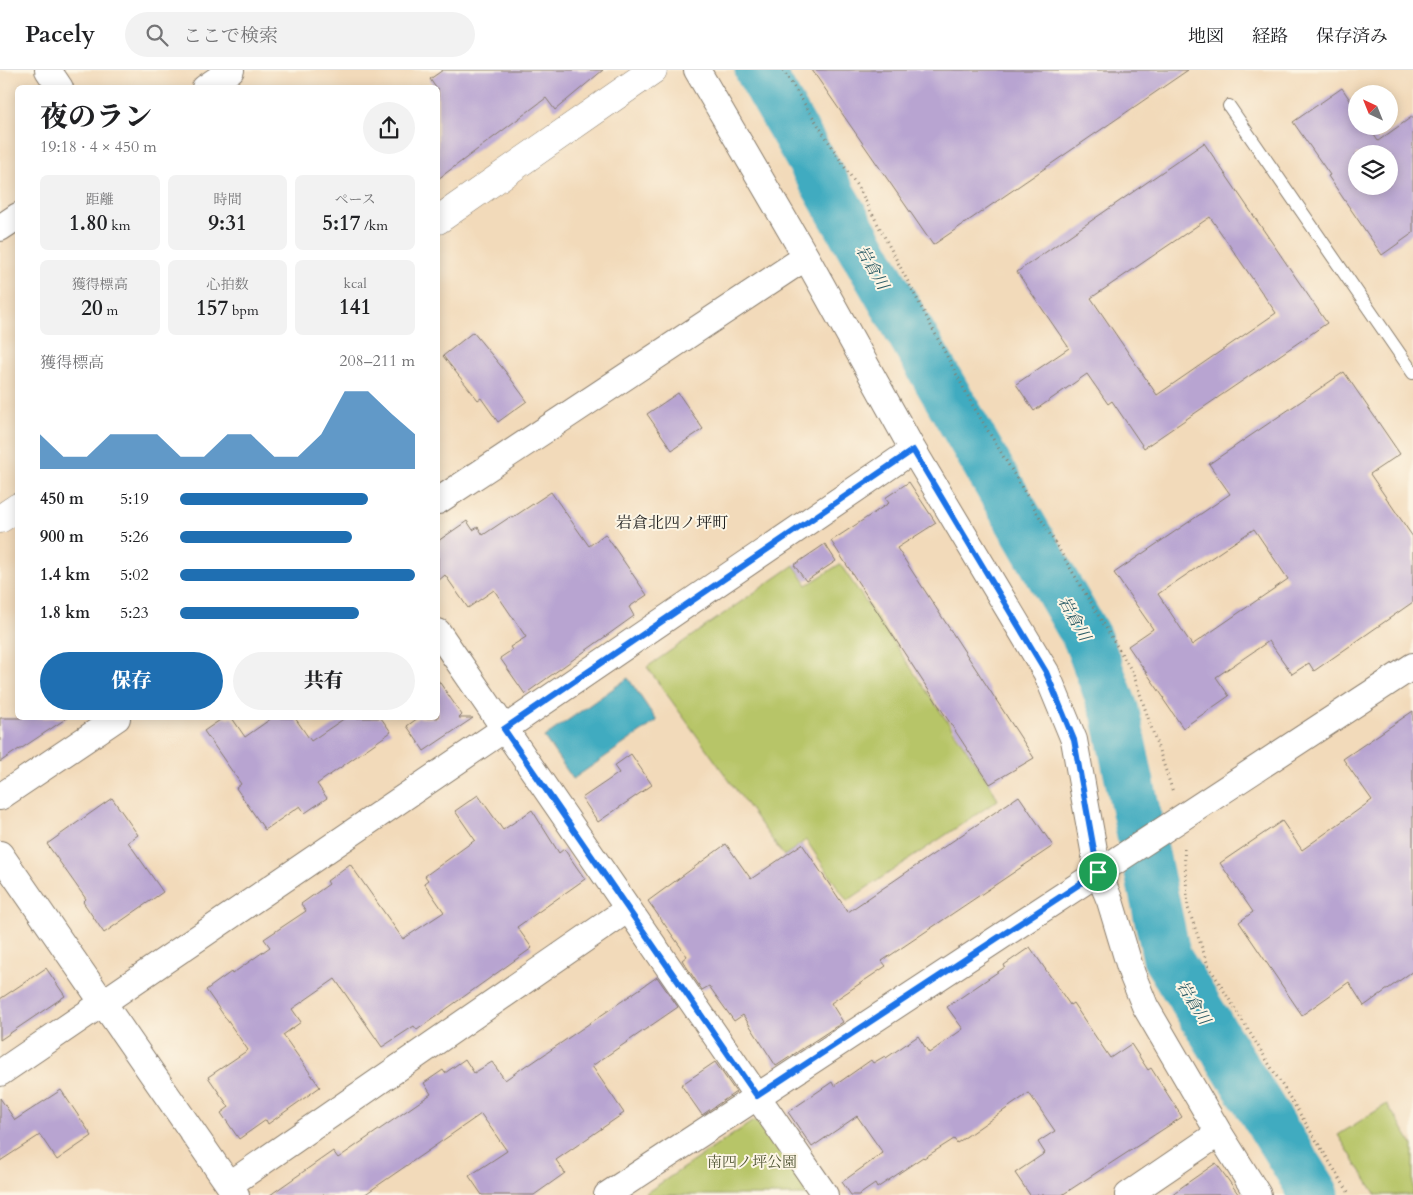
<!DOCTYPE html>
<html lang="ja">
<meta charset="utf-8">
<style>
:root{--surface:#fff;--page:#f2f2f2;--text:#202124;--muted:#757577;--line:#e0e0e0;--accent:#1f6fb2}
body{margin:0;font-family:Cardo,"Noto Serif JP",serif;background:var(--page);color:var(--text);height:100vh;display:flex;flex-direction:column;font-size:19px;white-space:nowrap}
*{box-sizing:border-box;margin:0}
p{font-size:16px;color:var(--muted)}
.icon{flex:none;width:28px;height:28px;fill:none;stroke:currentColor;stroke-width:2;stroke-linecap:round;stroke-linejoin:round}
.map{position:relative;flex:1;overflow:hidden}
.details{position:absolute;left:15px;top:15px;width:425px;height:635px;display:flex;flex-direction:column;background:var(--surface);border-radius:8px;box-shadow:0 2px 12px #0003}
.details>*{flex:none}
.needle{width:32px;rotate:317deg}
.tools{position:absolute;left:1348px;top:15px;display:grid;gap:10px}
.tools a{display:grid;place-items:center;width:50px;height:50px;border-radius:50%;background:var(--surface);box-shadow:0 2px 12px #0003;font-size:25px}
.pin{position:absolute;display:grid;place-items:center;width:42px;height:42px;color:#fff;margin:-21px;border:2px solid #fff;border-radius:50%;box-shadow:0 1px 5px #0007}
.round{display:grid;place-items:center;flex:none;width:52px;height:52px;border-radius:26px;background:var(--page)}
.summary{display:flex;align-items:center;justify-content:space-between;height:85px;padding:0 25px}
h1{font-size:28px;font-weight:800;line-height:38px}
.metrics{display:grid;grid-template-columns:repeat(3,1fr);gap:8px;height:85px;padding:5px 25px}
.metrics div{display:grid;align-content:center;border-radius:8px;background:var(--page);text-align:center}
.metrics b{font-size:21px;font-weight:800}
.metrics small{font-size:14px;font-weight:400}
.metrics p{font-size:14px}
.chart{height:140px;padding:10px 25px}
.chart p{display:flex;justify-content:space-between}
.chart svg{width:100%;height:90px;margin-top:5px;fill:var(--accent);opacity:.7}
.button{display:flex;gap:10px;margin-top:auto;padding:10px 25px}
.button a{flex:1;height:58px;border-radius:30px;background:var(--accent);color:#fff;font-size:20px;font-weight:800;line-height:58px;text-align:center}
.button a+a{background:var(--page);color:var(--text)}
ul{padding:0 25px;list-style:none;font-size:16px}
li{display:grid;grid-template-columns:80px 60px 1fr;align-items:center;height:38px}
li i{height:12px;border-radius:6px;background:var(--accent)}
header{display:flex;align-items:center;gap:30px;box-sizing:border-box;height:70px;padding:0 25px;background:var(--surface);border-bottom:1px solid var(--line)}
header strong{font-size:24px}
nav{display:flex;gap:28px;margin-inline-start:auto;font-size:18px}
.search{width:350px;height:45px;background:var(--page);display:flex;align-items:center;gap:12px;box-sizing:border-box;padding:0 18px;border-radius:28px;color:var(--muted);font-size:19px}
.map>svg:first-child{display:block}
.green{fill:#b7c567;stroke:#6a7042}
.water{fill:#40abc0;stroke:#2e646e}
.lines{fill:none;stroke-linecap:round;stroke-linejoin:round}
.river{stroke:#40abc0;stroke-width:49}
.building{fill:#b8a4d1;fill-rule:evenodd}
.lane-casing{stroke:#877b6b;stroke-width:14}
.street-casing{stroke:#877b6b;stroke-width:28}
.secondary-casing{stroke:#877b6b;stroke-width:29}
.path{stroke:#877b6b;stroke-width:3;stroke-dasharray:1 4;stroke-linecap:butt}
.lane{stroke:#fff;stroke-width:12}
.street{stroke:#fff;stroke-width:26}
.secondary{stroke:#fff;stroke-width:28}
.route-casing{stroke:#fff;stroke-width:10}
.route{stroke:#1a73e8;stroke-width:6}
.labels{text-anchor:middle;stroke-width:4;stroke-linejoin:round;paint-order:stroke}
.park-label{font-size:15px;fill:#525736;stroke:#fcf5e5}
.water-label{font-size:16px;font-style:italic;fill:#2c5c66;stroke:#fcf5e5}
.neighbourhood-label{font-size:16px;fill:#1c1c1c;stroke:#fcf5e5}
</style>
<header>
<strong>Pacely</strong>
<div class="search"><svg class="icon" aria-label="search" viewBox="0 0 24 24"><circle cx="10" cy="10" r="6"/><path d="M15 15l6 6"/></svg>ここで検索</div>
<nav><a>地図</a><a>経路</a><a>保存済み</a></nav>
</header>
<div class="map">
<svg width="1413" height="1125" viewBox="0 0 1413 1125">
<rect width="100%" height="100%" fill="#fcf5e5"/>
<filter id="ink" filterUnits="userSpaceOnUse"><feTurbulence type="fractalNoise" baseFrequency=".02" numOctaves="2"/><feDisplacementMap in="SourceGraphic" scale="10" xChannelSelector="R" yChannelSelector="G"/><feConvolveMatrix kernelMatrix="1 2 1 2 8 2 1 2 1" color-interpolation-filters="sRGB"/></filter>
<filter id="wash" filterUnits="userSpaceOnUse"><feTurbulence type="fractalNoise" baseFrequency=".0096" numOctaves="4" result="noise"/><feDisplacementMap in="SourceGraphic" scale="20" xChannelSelector="R" yChannelSelector="G"/><feGaussianBlur stdDeviation="1.12" result="paint"/><feColorMatrix in="noise" values="0 0 0 0 0 0 0 0 0 0 0 0 0 0 0 0 0 1.4 0 .05"/><feComposite in="paint" operator="in"/></filter>
<g filter="url(#wash)">
<rect width="100%" height="100%" fill="#f2daba"/>
<path class="green" d="M 840,494 L 990,714 L 998,730 L 847,831 L 806,770 L 784,786 L 647,597 L 794,495 L 807,515 Z
M 1387,1034 L 1413,1075 L 1413,1125 L 1376,1125 L 1338,1065 Z
M 753,1051 L 768,1055 L 815,1125 L 643,1125 Z"/>
<path class="water" d="M 628,608 L 657,651 L 573,709 L 544,667 Z"/>
<g class="lines">
<path class="river" d="M 759,0 L 1087,568 L 1115,642 L 1167,888 L 1315,1125"/>
</g>
<g id="blocks">
<path class="building" d="M 443,0 L 603,0 L 555,40 L 546,28 L 438,109 L 438,18 L 436,18 L 430,9 Z
M 812,0 L 1188,0 L 933,175 Z
M 1342,18 L 1356,39 L 1356,56 L 1368,56 L 1378,71 L 1413,46 L 1413,163 L 1382,185 L 1328,106 L 1330,105 L 1293,52 ZM 1356,84 L 1389,84 L 1389,116 L 1356,116 Z
M 1204,73 L 1327,253 L 1144,378 L 1112,331 L 1108,334 L 1087,304 L 1034,341 L 1016,314 L 1069,278 L 1017,202 ZM 1210,147 L 1276,243 L 1157,325 L 1091,228 Z
M 473,262 L 505,301 L 527,331 L 498,352 L 481,328 L 478,330 L 443,286 Z
M 1344,302 L 1400,384 L 1370,404 L 1413,467 L 1413,532 L 1314,601 L 1309,593 L 1292,604 L 1269,571 L 1216,607 L 1229,626 L 1183,658 L 1163,629 L 1164,628 L 1128,576 L 1153,559 L 1114,503 L 1230,424 L 1209,394 ZM 1254,459 L 1288,509 L 1192,575 L 1158,524 Z
M 678,323 L 703,359 L 672,380 L 647,344 Z
M 909,412 L 936,453 L 897,478 L 1034,688 L 990,714 L 831,471 L 889,433 L 885,428 Z
M 551,422 L 589,476 L 605,464 L 647,525 L 629,537 L 634,546 L 525,624 L 500,588 L 512,580 L 510,577 L 526,567 L 494,520 L 468,538 L 445,505 L 438,511 L 438,471 L 467,451 L 473,460 L 478,457 L 483,465 L 510,447 L 512,448 Z
M 825,474 L 836,491 L 806,511 L 794,495 Z
M 438,610 L 462,645 L 459,648 L 473,648 L 424,681 L 407,656 L 418,648 L 438,648 Z
M 1413,641 L 1413,901 L 1364,936 L 1349,912 L 1302,945 L 1239,852 L 1253,842 L 1220,793 L 1282,751 L 1302,780 L 1372,730 L 1343,689 Z
M 0,648 L 67,648 L 19,680 L 19,679 L 0,692 Z
M 223,648 L 232,648 L 245,667 L 272,648 L 295,648 L 311,671 L 345,648 L 381,648 L 391,662 L 317,714 L 327,728 L 305,743 L 300,736 L 265,760 L 236,718 L 241,714 L 204,661 Z
M 631,684 L 652,715 L 598,752 L 582,728 L 619,703 L 614,696 Z
M 478,725 L 503,760 L 532,740 L 559,783 L 564,779 L 585,809 L 517,857 L 532,878 L 417,960 L 414,956 L 382,977 L 335,909 L 292,939 L 301,952 L 283,965 L 320,1017 L 268,1054 L 266,1050 L 239,1069 L 221,1043 L 229,1037 L 208,1007 L 248,980 L 206,920 L 231,902 L 232,904 L 270,877 L 264,869 L 306,841 L 301,834 L 329,814 L 327,811 L 350,794 L 403,869 L 444,842 L 424,813 L 428,810 L 425,806 L 475,770 L 455,741 Z
M 1019,726 L 1053,776 L 882,891 L 886,896 L 831,933 L 843,952 L 776,996 L 743,945 L 734,951 L 709,916 L 702,920 L 682,890 L 687,886 L 648,831 L 726,774 L 751,809 L 802,774 L 848,842 Z
M 112,728 L 138,765 L 128,772 L 163,822 L 104,863 L 83,832 L 86,829 L 47,774 Z
M 1030,877 L 1070,935 L 1073,933 L 1110,988 L 1131,974 L 1148,1000 L 1151,998 L 1182,1047 L 1062,1125 L 1030,1125 L 1015,1103 L 1045,1083 L 1038,1072 L 1055,1061 L 1029,1023 L 957,1073 L 954,1069 L 924,1088 L 923,1087 L 877,1118 L 875,1114 L 859,1125 L 851,1125 L 842,1112 L 883,1083 L 857,1046 L 812,1077 L 788,1042 L 832,1012 L 834,1016 L 871,990 L 873,993 L 885,986 L 886,988 L 918,966 L 929,983 L 963,959 L 947,937 L 1005,897 L 1004,895 Z
M 46,898 L 65,926 L 0,970 L 0,929 Z
M 657,907 L 678,937 L 592,996 L 624,1043 L 556,1090 L 565,1103 L 534,1125 L 482,1125 L 469,1106 L 507,1081 L 481,1044 L 364,1125 L 270,1125 L 333,1081 L 338,1088 L 431,1024 L 424,1013 L 443,1000 L 445,1003 L 465,989 L 474,1003 L 492,992 L 505,1010 L 528,994 L 529,995 Z
M 715,992 L 736,1022 L 702,1045 L 681,1015 Z
M 61,1020 L 92,1066 L 57,1090 L 40,1065 L 0,1091 L 0,1028 L 15,1050 Z
M 1216,1093 L 1239,1125 L 1171,1125 L 1190,1111 Z"/>
</g>
</g>
<g filter="url(#ink)">
<use href="#blocks" fill-opacity="0" stroke="#877b6b" stroke-width="1"/>
<g class="lines">
<g class="lane-casing">
<path id="lane" d="M 1229,36 L 1413,303"/>
</g>
<g class="street-casing">
<path id="street" d="M 48,0 L 60,18
M 697,0 L 806,187 L 913,380 L 1046,602 L 1074,670 L 1098,802 L 1110,831 L 1132,904 L 1145,936 L 1219,1063 L 1258,1125
M 205,18 L 231,0
M 0,158 L 18,146
M 438,431 L 806,187
M 438,562 L 825,1125
M 0,727 L 117,648
M 0,784 L 236,1125
M 0,1003 L 913,380
M 229,1115 L 628,839
M 607,1125 L 1413,596
M 1128,1125 L 1219,1063"/>
</g>
<g class="secondary-casing">
<path id="secondary" d="M 438,150 L 653,0
M 0,449 L 18,437"/>
</g>
<path class="path" d="M 783,0 L 862,124 L 972,334 L 1133,603 L 1173,722
M 1184,779 L 1188,838 L 1208,895 L 1350,1125"/>
<use href="#lane" class="lane"/>
<use href="#street" class="street"/>
<use href="#secondary" class="secondary"/>
</g>
</g>
<g class="lines" filter="url(#ink)">
<g class="route-casing">
<path id="route" d="M 913,380 L 1046,602 L 1074,670 L 1098,802 L 757,1026 L 504,659 Z"/>
</g>
<use href="#route" class="route"/>
</g>
<g class="labels">
<g class="park-label">
<text x="752" y="1097">南四ノ坪公園</text>
</g>
<g class="water-label">
<text transform="translate(873 197) rotate(60)" y="6">岩倉川</text>
<text transform="translate(1075 548) rotate(61)" y="6">岩倉川</text>
<text transform="translate(1194 932) rotate(58)" y="6">岩倉川</text>
</g>
<g class="neighbourhood-label">
<text x="672" y="458">岩倉北四ノ坪町</text>
</g>
</g>
</svg>
<div class="tools">
<a><svg class="needle" viewBox="-14 -14 28 28"><path d="M0-13l5 13h-10z" fill="#e53935"/><path d="M0 13l5-13h-10z" fill="#757577"/></svg></a>
<a><svg class="icon" aria-label="layers" viewBox="0 0 24 24"><path d="M12 4l9 5-9 5-9-5zM3 14l9 5 9-5"/></svg></a>
</div>
<div class="pin" style="left:1098px;top:802px;background:#1e9e55"><svg class="icon" aria-label="arrive" viewBox="0 0 24 24"><path d="M6 21V4h12l-3 4 3 4H6"/></svg></div>
<section class="details">
<div class="summary"><div><h1>夜のラン</h1><p>19:18 · 4 × 450 m</p></div><a class="round"><svg class="icon" aria-label="share" viewBox="0 0 24 24"><path d="M12 15V3M7 8l5-5 5 5M5 13v7h14v-7"/></svg></a></div>
<div class="metrics">
<div><p>距離</p><b>1.80<small> km</small></b></div>
<div><p>時間</p><b>9:31</b></div>
<div><p>ペース</p><b>5:17<small> /km</small></b></div>
</div>
<div class="metrics">
<div><p>獲得標高</p><b>20<small> m</small></b></div>
<div><p>心拍数</p><b>157<small> bpm</small></b></div>
<div><p>kcal</p><b>141</b></div>
</div>
<div class="chart"><p><span>獲得標高</span>208–211 m</p>
<svg viewBox="0 0 160 44" preserveAspectRatio="none"><path d="M0 44V27L10 38L20 38L30 27L40 27L50 27L60 38L70 38L80 27L90 27L100 38L110 38L120 27L130 6L140 6L150 17L160 27V44z"/></svg>
</div>
<ul>
<li><b>450 m</b>5:19<i style="width:80%"></i></li>
<li><b>900 m</b>5:26<i style="width:73%"></i></li>
<li><b>1.4 km</b>5:02<i style="width:100%"></i></li>
<li><b>1.8 km</b>5:23<i style="width:76%"></i></li>
</ul>
<div class="button"><a>保存</a><a>共有</a></div>
</section>
</div>
